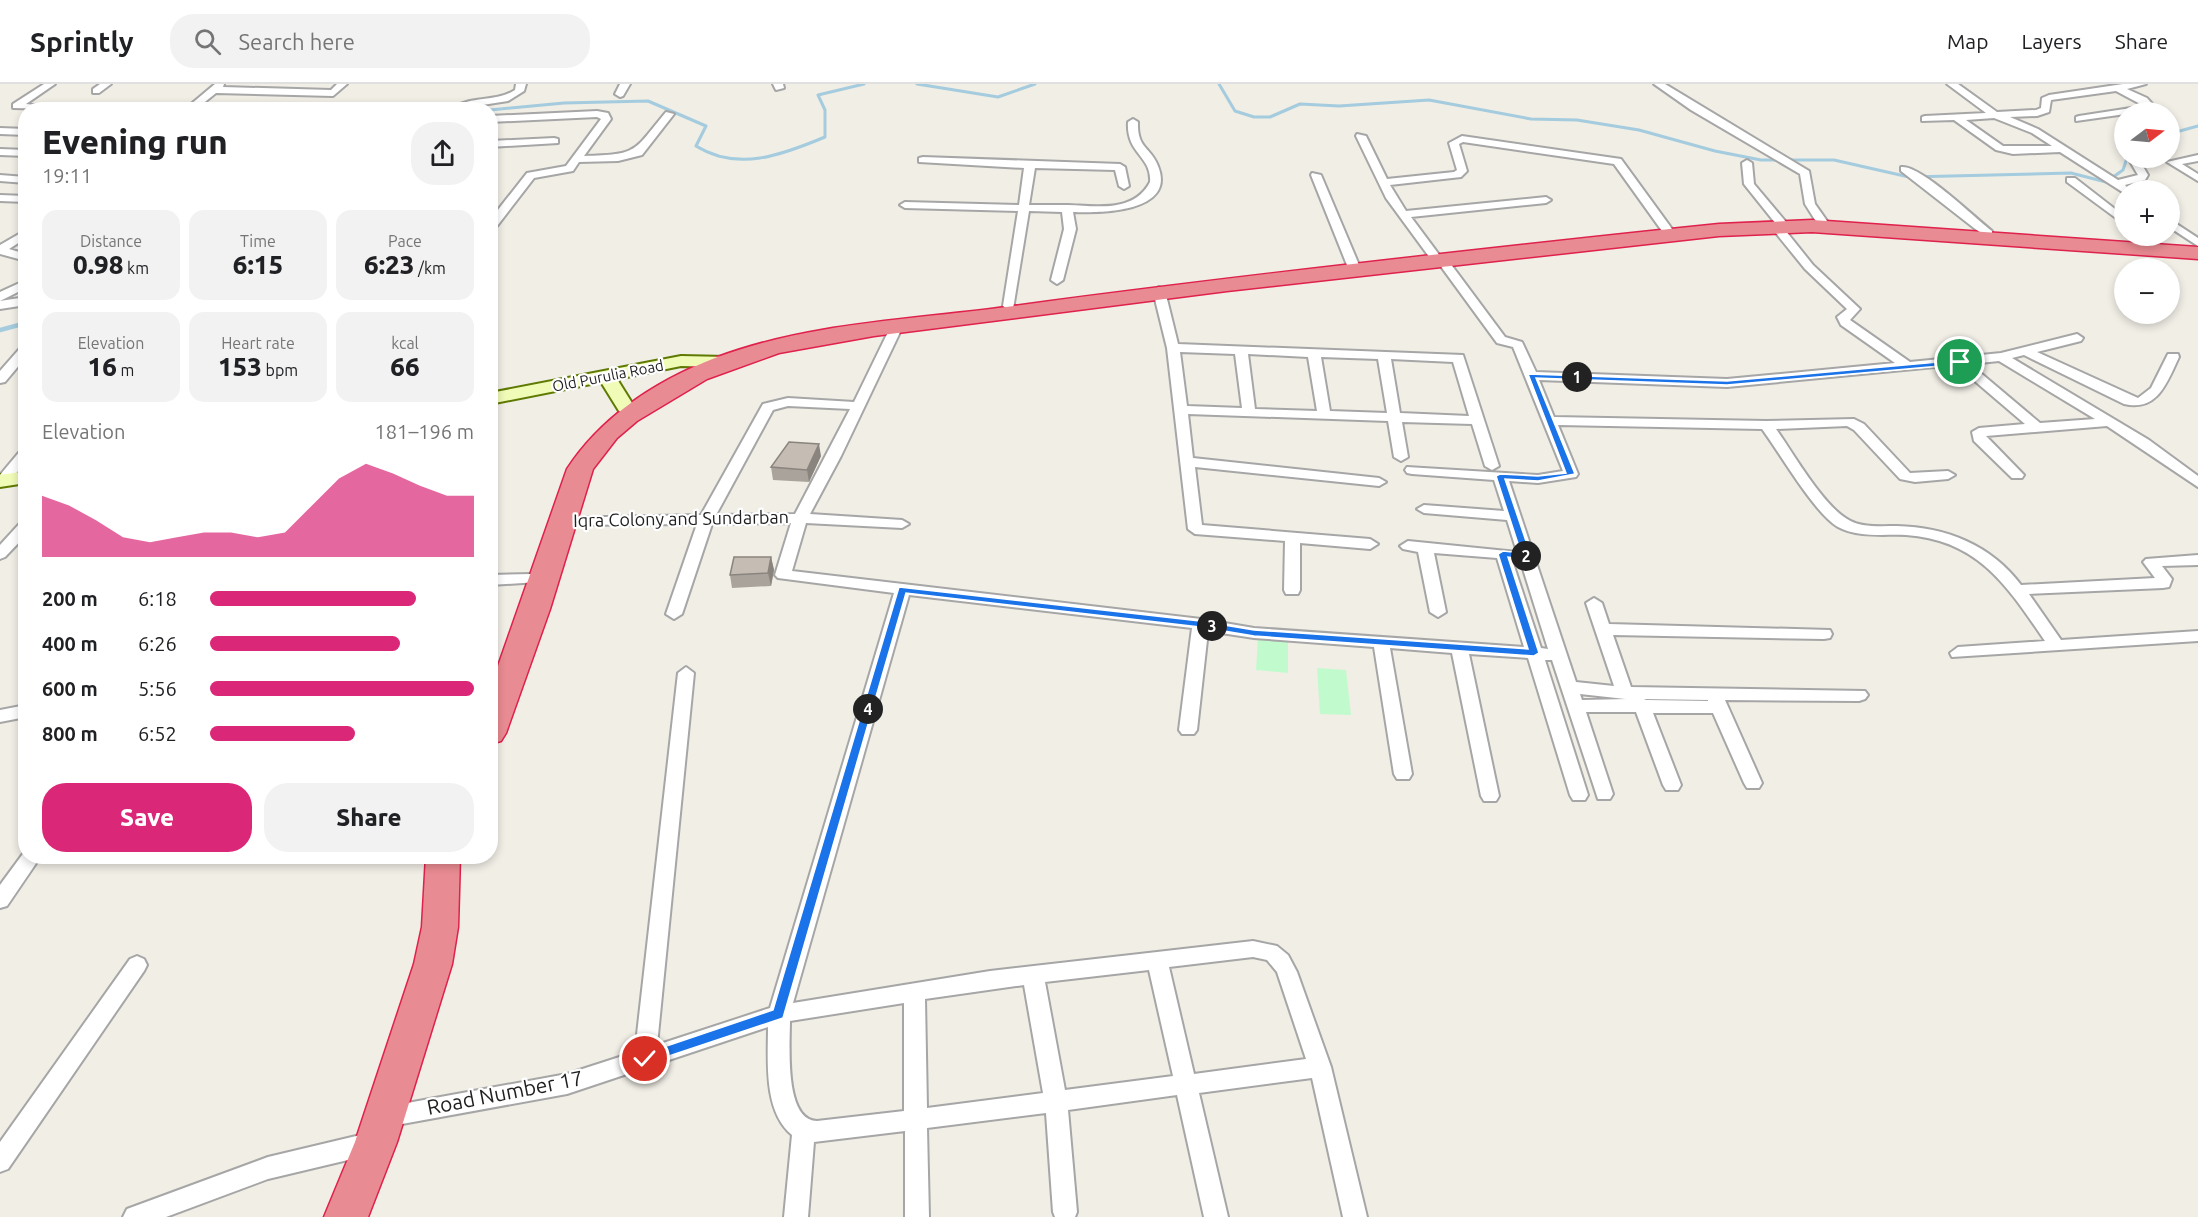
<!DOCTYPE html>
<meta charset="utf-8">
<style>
:root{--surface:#fff;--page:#f2f2f2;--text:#202124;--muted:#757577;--line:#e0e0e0;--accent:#db2777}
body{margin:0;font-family:Ubuntu,sans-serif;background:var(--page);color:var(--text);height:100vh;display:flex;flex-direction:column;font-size:22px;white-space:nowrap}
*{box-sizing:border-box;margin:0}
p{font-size:20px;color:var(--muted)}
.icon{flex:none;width:33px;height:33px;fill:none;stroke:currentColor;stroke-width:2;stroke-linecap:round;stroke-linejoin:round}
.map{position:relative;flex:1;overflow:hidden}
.drawer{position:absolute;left:18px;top:18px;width:480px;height:762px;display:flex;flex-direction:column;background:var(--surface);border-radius:24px;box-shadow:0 3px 9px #0003}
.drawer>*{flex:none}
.needle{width:39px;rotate:74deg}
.buttons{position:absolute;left:2114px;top:18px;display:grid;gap:12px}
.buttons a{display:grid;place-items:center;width:66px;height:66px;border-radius:50%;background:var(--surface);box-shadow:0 3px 9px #0003;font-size:30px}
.pin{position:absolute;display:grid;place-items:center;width:51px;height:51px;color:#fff;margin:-26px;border:3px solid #fff;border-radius:50%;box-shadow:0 2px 6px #0007}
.km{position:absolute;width:30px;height:30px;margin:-15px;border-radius:50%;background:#222;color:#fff;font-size:16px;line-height:30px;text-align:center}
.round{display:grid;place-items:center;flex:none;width:63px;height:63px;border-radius:24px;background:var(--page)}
.overview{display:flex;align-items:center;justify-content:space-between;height:102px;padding:0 24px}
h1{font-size:33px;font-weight:800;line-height:45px}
.metrics{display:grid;grid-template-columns:repeat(3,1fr);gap:9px;height:102px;padding:6px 24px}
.metrics div{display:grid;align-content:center;border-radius:15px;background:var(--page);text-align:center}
.metrics b{font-size:26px;font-weight:800}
.metrics small{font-size:16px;font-weight:400}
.metrics p{font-size:16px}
.chart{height:168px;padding:12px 24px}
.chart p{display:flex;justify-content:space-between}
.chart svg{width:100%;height:108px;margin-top:6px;fill:var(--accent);opacity:.7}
.primary-button{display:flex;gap:12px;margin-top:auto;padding:12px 24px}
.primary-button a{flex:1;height:69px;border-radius:24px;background:var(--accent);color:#fff;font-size:24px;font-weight:800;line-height:69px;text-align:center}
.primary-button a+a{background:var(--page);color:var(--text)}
ul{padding:0 24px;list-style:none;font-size:20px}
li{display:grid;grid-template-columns:96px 72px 1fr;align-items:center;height:45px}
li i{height:15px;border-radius:8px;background:var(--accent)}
header{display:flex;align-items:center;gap:36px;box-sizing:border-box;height:84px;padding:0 30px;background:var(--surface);border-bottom:2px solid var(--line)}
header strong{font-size:28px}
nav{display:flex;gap:33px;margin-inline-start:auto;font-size:21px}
.search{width:420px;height:54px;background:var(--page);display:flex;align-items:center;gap:15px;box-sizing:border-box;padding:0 21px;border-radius:24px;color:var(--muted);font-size:22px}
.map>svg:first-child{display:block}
.park{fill:#c1fbcd}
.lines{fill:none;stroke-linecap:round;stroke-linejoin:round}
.stream-far1{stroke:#a4cbde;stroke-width:3}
.stream{stroke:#a4cbde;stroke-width:4.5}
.street-casing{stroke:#a6a6a6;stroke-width:4}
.secondary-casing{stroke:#5f7a02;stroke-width:4}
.highway-casing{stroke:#df214c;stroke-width:3}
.street{fill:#fff;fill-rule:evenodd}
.secondary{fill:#f0fbb8;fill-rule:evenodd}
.highway{fill:#e98b92;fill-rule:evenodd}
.wall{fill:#a9a39b}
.shaded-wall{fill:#8a847e}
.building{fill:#c5bdb4;stroke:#8a847e;stroke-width:1.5}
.route{fill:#1a73e8;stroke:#fff;stroke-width:1.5}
.labels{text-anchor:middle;stroke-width:4.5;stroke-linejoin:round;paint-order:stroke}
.far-street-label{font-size:15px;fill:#1f1f1f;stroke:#fff}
.street-label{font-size:18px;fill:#1f1f1f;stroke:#fff}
.near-street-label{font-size:21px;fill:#1f1f1f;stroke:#fff}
</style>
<header>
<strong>Sprintly</strong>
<div class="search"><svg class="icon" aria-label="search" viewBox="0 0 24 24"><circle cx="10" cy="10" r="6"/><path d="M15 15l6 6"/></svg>Search here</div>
<nav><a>Map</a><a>Layers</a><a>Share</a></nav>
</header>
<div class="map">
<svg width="2198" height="1133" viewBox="0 0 2198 1133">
<rect width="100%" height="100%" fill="#f0eee5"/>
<path class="park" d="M 1258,556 L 1288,557 L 1288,589 L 1256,586 Z
M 1317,584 L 1346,586 L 1351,631 L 1320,630 Z"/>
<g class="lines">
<path class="stream-far1" d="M 917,0 L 998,13 L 1035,0
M 1219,0 L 1235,27 L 1254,33 L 1270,33 L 1300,20 L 1339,22 L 1429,16 L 1531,35 L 1577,36 L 1639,46 L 1715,67 L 1761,76 L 1834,76 L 1909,93 L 2071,89 L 2106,98 L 2123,86 L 2127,74
M 490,26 L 564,19 L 648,17 L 706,42 L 696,62 C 738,88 782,71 825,53 L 825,26 L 818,11 L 864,0
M 2169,50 L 2198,42"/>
<path class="stream" d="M 0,246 L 26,239"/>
<g class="street-casing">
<path id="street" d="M 44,0 L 55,0 L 26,20 L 94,26 L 13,24 L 13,20 Z
M 100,0 L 111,0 L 99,9 L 93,9 L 93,5 Z
M 215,0 L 224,0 L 223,3 L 331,6 L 337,0 L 347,0 L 333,12 L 216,9 L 195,26 L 184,26 Z
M 516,0 L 526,0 L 524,7 L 508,17 L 450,26 C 468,11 495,19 515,6 Z
M 620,0 L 630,0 L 623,12 L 620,13 L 615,10 Z
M 773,0 L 783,0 L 784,4 L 776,6 Z
M 1654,0 L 1665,0 L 1809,87 L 1815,120 L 1827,137 L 1825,139 L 1817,139 L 1805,120 L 1800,90 L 1691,26 Z
M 1947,0 L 1958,0 L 1997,28 L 2036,26 L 2041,24 L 2042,14 L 2049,11 L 2123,0 L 2146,0 L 2127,5 L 2147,14 L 2156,24 L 2154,26 L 2076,37 L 2076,33 L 2079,32 L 2144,22 L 2116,7 L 2051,16 L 2049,28 L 2037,32 L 2010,33 L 2038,45 L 2118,96 L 2138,91 L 2128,74 L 2138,74 L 2148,91 L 2145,96 L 2125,101 L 2130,106 L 2124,106 L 2124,109 L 2060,68 L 2013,70 L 1996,66 L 1954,36 L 1922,37 L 1922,33 L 1925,32 L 1986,29 ZM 1994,34 L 2032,49 L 2052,62 L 2003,62 L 1966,36 Z
M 597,27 L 608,29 L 611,35 L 584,72 C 639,70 632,69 666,28 L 674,30 L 642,71 L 618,77 L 579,78 L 573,87 L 534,94 L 494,146 L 490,147 L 490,136 L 527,89 L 566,82 L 601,35 L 597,33 L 490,38 L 490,32 Z
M 1133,35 L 1138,38 C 1137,65 1150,62 1158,82 C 1177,129 1099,129 1073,128 L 1076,145 L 1063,196 L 1057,200 L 1051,196 L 1064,145 L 1062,128 L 1029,127 L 1013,225 L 1009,226 L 1003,222 L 1018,127 L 905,124 L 900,121 L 905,118 L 1019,121 L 1024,84 L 919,78 L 919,74 L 923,73 L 1120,80 L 1125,83 L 1129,102 L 1124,105 L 1119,102 L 1115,86 L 1035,84 L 1029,121 C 1042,121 1055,121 1068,121 C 1096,122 1134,129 1150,98 C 1152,72 1126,70 1128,38 Z
M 0,44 L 26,45 L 26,51 L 0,50 Z
M 1357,50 L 1366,52 L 1387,95 L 1454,88 L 1457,86 L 1449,59 L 1462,52 L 1621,75 L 1672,145 L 1662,147 L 1614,80 L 1463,58 L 1459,60 L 1467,87 L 1461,93 L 1390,101 L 1406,127 L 1546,113 L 1551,116 L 1546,119 L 1411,133 L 1440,172 L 1430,174 L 1386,114 L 1356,52 Z
M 554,54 L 558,55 L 558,59 L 490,63 L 490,57 Z
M 0,65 L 26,66 L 26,72 L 0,71 Z
M 2198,71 L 2198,77 L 2182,80 L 2198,90 L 2198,97 L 2167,78 Z
M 1747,76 L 1752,79 L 1754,100 L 1786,138 L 1781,141 L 1813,181 L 1860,225 L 1850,236 L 1910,278 L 2001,269 L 2077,250 L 2083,254 L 2081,257 L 2037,268 L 2138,314 L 2151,304 L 2168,270 L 2178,270 L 2179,273 C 2167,298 2158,328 2124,320 L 2024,271 L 2012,274 L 2149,356 L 2198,392 L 2198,403 L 2107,342 L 1986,352 L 2024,391 L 2022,394 L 2012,394 L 1974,357 L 1972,348 L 1979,344 L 2025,340 L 1956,281 L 1727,303 L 1539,296 L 1554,333 L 1766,337 L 1854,335 L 1864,340 L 1910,389 L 1948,387 L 1955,391 L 1948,395 L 1915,398 L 1900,395 L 1854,346 L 1847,342 L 1776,345 C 1793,369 1822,420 1847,435 C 1860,444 1881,442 1897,442 C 1946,443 1991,461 2021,501 L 2155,494 L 2143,478 L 2146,475 L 2198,471 L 2198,481 L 2162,482 L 2172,495 L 2169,503 L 2163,504 L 2029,510 L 2061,556 L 2198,547 L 2198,557 L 1952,573 L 1950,569 L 1958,563 L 2045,557 C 2008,503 1979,456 1906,451 C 1884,450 1858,454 1838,443 C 1814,429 1780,369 1762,345 L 1558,341 L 1578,390 L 1576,393 L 1538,399 L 1509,397 L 1576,598 L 1614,602 L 1586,519 L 1594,514 L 1602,519 L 1609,540 L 1830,546 L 1832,550 L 1830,554 L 1824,555 L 1613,551 L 1631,603 L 1865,607 L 1868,611 L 1865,615 L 1859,617 L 1725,616 L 1762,699 L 1759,704 L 1747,704 L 1744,699 L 1713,629 L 1653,629 L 1681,701 L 1678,706 L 1666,706 L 1663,701 L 1636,628 L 1586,628 L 1613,710 L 1610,715 L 1598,715 L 1552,576 L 1545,576 L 1588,711 L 1585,716 L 1573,716 L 1570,711 L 1528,574 L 1469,570 L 1499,712 L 1496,717 L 1484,717 L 1481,712 L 1452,569 L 1390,564 L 1412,690 L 1409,695 L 1397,695 L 1394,690 L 1374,563 L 1254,554 L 1208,547 L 1197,646 L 1194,650 L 1182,650 L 1179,646 L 1192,544 L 909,511 L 793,919 L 990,887 L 1157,868 L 1253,857 L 1277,862 L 1288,871 L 1297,888 L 1331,983 L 1367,1133 L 1343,1133 L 1312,994 L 1199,1009 L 1228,1133 L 1204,1133 L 1177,1011 L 1068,1026 L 1077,1128 L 1075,1133 L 1055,1133 L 1053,1128 L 1046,1029 L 927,1044 L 929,1133 L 905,1133 L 905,1047 L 814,1058 L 808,1133 L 784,1133 L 792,1051 C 763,1027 768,976 768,943 L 567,1010 L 402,1040 L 394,1037 L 391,1030 L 394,1023 L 402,1020 L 567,990 L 635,968 L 678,589 L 686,583 L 694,589 L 657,961 L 770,924 L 894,509 L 778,494 L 775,491 L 791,439 L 712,440 L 682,530 L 674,535 L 666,530 L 697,440 L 563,441 L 556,437 L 558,434 L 701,431 L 763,320 L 788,314 L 854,318 L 890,244 L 896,240 L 902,244 L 841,372 L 810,430 L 902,436 L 909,440 L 902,444 L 806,439 L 792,487 L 1201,535 L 1254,544 L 1524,563 L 1497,474 L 1434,469 L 1446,528 L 1438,533 L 1430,528 L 1418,468 L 1403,465 L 1400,462 L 1408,457 L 1517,468 L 1507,436 L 1424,429 L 1417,425 L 1424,421 L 1504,427 L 1494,396 L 1412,390 L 1407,389 L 1405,386 L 1407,383 L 1538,391 L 1563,387 L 1513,263 L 1497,259 L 1437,177 L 1447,175 L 1505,253 L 1522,258 L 1536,288 L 1727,295 L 1895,279 L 1841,241 L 1837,233 L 1847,225 L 1805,185 L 1771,143 L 1776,140 L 1744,100 L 1742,79 ZM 1999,277 L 2095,335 L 2040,339 L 1970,280 ZM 788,322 L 850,325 L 795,430 L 716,431 L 773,326 ZM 1519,472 L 1548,565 L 1541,564 L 1512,476 ZM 1580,610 L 1625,615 L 1628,615 L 1582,616 ZM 1644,615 L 1708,616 L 1708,617 L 1646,616 ZM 1253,873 L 1267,876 L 1277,888 L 1306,975 L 1194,990 L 1169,883 ZM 1149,886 L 1173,992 L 1065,1006 L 1045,898 ZM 1024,901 L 1043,1009 L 927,1024 L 925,915 ZM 904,919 L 904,1027 L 817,1037 C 784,1036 790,962 790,937 Z
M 1901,83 C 1920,80 1975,134 1992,147 L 1992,151 L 1984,151 L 1974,144 L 1901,87 Z
M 1312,89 L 1321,91 L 1359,181 L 1357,183 L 1347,181 L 1311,91 Z
M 0,91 L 26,93 L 26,99 L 0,97 Z
M 2067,94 L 2075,94 L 2124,132 L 2124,140 L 2067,98 Z
M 0,111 L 26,112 L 26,118 L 0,117 Z
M 2169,135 L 2198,154 L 2198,162 L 2169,143 Z
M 26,146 L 26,154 L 9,165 L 26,170 L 26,177 L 0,170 L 0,161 Z
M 26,196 L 26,204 L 0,217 L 0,208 Z
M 1159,203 L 1165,207 L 1178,260 L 1463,271 L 1499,382 L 1492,386 L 1485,382 L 1472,340 L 1402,338 L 1408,373 L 1401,377 L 1394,373 L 1388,337 L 1188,330 L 1193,374 L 1379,394 L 1386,398 L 1379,402 L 1195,383 L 1202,441 L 1370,455 L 1378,460 L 1370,465 L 1300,459 L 1300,506 L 1298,510 L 1286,510 L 1284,506 L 1285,457 L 1195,450 L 1188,445 L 1167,264 L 1153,207 ZM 1180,268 L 1235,270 L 1242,324 L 1187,322 ZM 1248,270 L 1308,273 L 1317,327 L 1255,325 ZM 1321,273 L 1378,275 L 1387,329 L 1330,327 ZM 1391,275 L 1453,278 L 1469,332 L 1400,329 Z
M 26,213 L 26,221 L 0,225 L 0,217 Z
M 26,261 L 26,273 L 5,298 L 0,299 L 0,287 L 22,262 Z
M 26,365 L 26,378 L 8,399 L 0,400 L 0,391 L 21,366 Z
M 26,437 L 26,451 L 5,473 L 0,475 L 0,461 L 21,438 Z
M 532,490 L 540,495 L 538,498 L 490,501 L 490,491 Z
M 26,621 L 26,633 L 0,638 L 0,626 Z
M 25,767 L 26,772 L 41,772 L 7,822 L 0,824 L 0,801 Z
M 137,872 L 144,875 L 147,881 L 144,887 L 8,1085 L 0,1088 L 0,1058 L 130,875 Z
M 373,1048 L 381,1052 L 384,1059 L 381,1066 L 373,1070 L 268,1095 L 166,1133 L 123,1133 L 127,1125 L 268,1073 Z"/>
</g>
<g class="secondary-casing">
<path id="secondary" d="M 681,272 L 727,273 L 736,278 L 727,283 L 681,282 L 617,295 L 632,319 L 643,328 L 634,334 L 619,327 L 601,298 L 490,320 L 490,309 Z
M 26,387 L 26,399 L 0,403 L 0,391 Z"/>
</g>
<g class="highway-casing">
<path id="highway" d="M 1812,136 L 2198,163 L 2198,175 L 1812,148 L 1719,152 L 1227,207 L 874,252 L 779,269 L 707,295 L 637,337 L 617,354 L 593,385 L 550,525 L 506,649 L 501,657 L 490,660 L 490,605 L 567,385 C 602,332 656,297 715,274 C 807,239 909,236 1006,223 C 1220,194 1436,170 1651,147 L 1719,140 Z
M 426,772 L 460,772 L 458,843 L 452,880 L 397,1058 L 368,1133 L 324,1133 L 355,1058 L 414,880 L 422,843 Z"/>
</g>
<use href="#street" class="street"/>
<use href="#secondary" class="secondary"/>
<use href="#highway" class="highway"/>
</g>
<path class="wall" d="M 821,372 L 809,398 L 773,396 L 771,383 Z
M 771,473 L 774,486 L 771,502 L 732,504 L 730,491 Z"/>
<path class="shaded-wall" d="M 819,360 L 821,372 L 809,398 L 807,386 Z
M 771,473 L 774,486 L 771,502 L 768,489 Z"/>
<path class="building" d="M 789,358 L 819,360 L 807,386 L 771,383 Z
M 734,473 L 771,473 L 768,489 L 730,491 Z"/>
<path class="route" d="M 1960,276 L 1963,280 L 1727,301 L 1536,294 L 1575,390 L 1538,397 L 1505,395 L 1531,472 L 1526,475 L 1508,473 L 1539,569 L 1534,572 L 1254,552 L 1200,543 L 906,509 L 783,934 L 645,980 L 640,979 L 640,971 L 773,926 L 899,503 L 1200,537 L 1254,546 L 1528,565 L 1498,470 L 1503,467 L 1521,469 L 1496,392 L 1500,390 L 1538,392 L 1566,389 L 1528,290 L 1727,297 Z"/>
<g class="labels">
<g class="far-street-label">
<text transform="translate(608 292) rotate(-11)" y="5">Old Purulia Road</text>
</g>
<g class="street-label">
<text transform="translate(681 435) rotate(-1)" y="6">Iqra Colony and Sundarban</text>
</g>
<g class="near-street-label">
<text transform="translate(505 1009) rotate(-11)" y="7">Road Number 17</text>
</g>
</g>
</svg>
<div class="buttons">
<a><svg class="needle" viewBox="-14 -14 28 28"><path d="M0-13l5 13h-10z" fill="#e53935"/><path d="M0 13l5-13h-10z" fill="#757577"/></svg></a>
<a>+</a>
<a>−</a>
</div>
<div class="pin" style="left:1960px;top:278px;background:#1e9e55"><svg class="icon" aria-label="arrive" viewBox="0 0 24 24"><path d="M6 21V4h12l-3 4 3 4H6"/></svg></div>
<div class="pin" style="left:645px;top:975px;background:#d93025"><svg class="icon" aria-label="check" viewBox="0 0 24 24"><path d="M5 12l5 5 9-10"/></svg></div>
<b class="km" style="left:1577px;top:293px">1</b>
<b class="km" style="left:1526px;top:472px">2</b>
<b class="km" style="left:1212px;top:542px">3</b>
<b class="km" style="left:868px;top:625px">4</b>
<section class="drawer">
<div class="overview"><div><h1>Evening run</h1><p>19:11</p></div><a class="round"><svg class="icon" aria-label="share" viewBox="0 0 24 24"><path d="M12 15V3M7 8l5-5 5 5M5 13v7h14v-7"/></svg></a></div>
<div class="metrics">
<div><p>Distance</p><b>0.98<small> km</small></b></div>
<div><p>Time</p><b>6:15</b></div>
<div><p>Pace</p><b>6:23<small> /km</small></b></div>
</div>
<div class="metrics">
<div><p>Elevation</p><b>16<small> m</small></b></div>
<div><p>Heart rate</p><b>153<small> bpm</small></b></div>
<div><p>kcal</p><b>66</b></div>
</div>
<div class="chart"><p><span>Elevation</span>181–196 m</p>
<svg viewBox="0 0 160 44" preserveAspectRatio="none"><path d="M0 44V19L10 23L20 29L30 36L40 38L50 36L60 34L70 34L80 36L90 34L100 23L110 12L120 6L130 10L140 15L150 19L160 19V44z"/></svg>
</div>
<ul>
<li><b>200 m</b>6:18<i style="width:78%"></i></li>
<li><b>400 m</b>6:26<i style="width:72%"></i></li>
<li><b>600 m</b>5:56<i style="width:100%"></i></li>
<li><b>800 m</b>6:52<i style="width:55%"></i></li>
</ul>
<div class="primary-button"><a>Save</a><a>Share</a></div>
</section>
</div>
